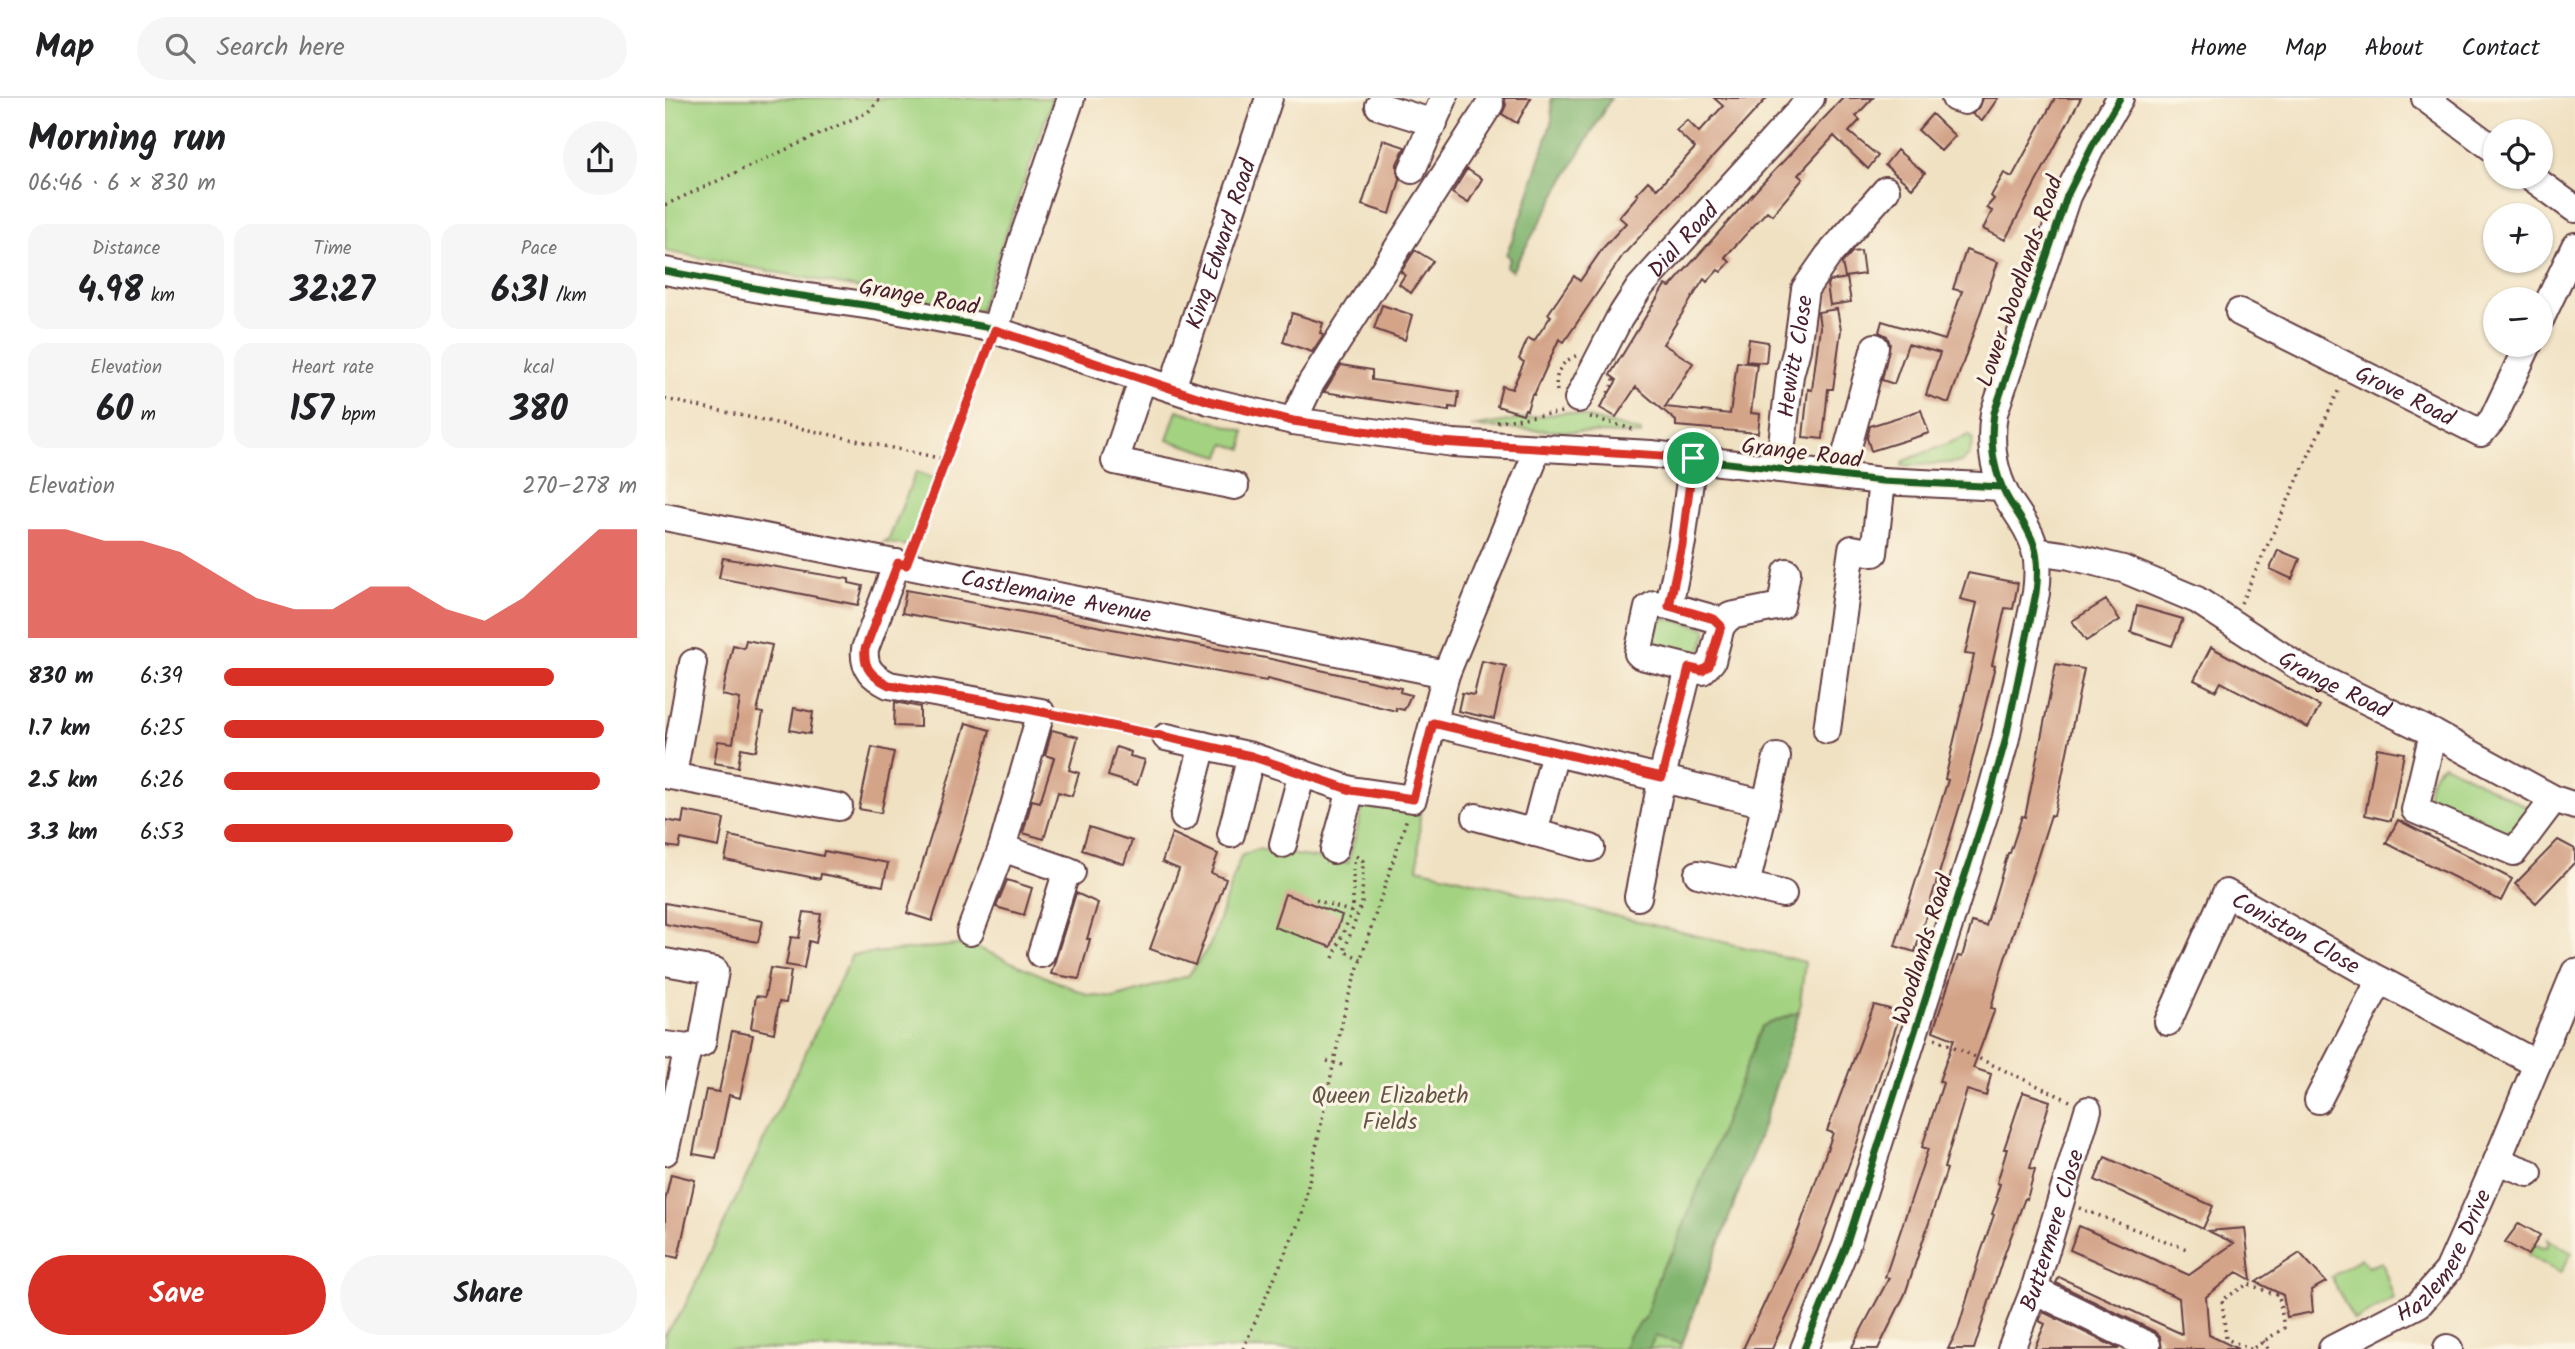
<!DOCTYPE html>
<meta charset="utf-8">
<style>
:root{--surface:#fff;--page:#f6f6f6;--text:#202124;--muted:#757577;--line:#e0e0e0;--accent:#d93025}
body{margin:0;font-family:Kalam,sans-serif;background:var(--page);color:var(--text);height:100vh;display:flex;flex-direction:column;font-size:26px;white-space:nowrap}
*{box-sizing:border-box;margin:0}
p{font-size:23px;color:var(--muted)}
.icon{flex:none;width:38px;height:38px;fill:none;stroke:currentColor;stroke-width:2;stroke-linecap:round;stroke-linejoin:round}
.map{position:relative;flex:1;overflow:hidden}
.sheet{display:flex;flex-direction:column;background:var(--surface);width:665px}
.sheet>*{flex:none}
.fabs{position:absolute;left:1818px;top:21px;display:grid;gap:14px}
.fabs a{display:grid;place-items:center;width:70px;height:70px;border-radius:50%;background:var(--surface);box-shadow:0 2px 5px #0004;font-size:35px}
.pin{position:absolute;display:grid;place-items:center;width:60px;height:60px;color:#fff;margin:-30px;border:4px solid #fff;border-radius:50%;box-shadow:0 2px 7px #0007}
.round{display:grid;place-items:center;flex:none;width:74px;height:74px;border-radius:37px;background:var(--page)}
.overview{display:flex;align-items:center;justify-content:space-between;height:119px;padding:0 28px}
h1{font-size:38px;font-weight:700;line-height:52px}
.metrics{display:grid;grid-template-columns:repeat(3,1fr);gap:10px;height:119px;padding:7px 28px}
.metrics div{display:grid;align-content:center;border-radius:18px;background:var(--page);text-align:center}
.metrics b{font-size:35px;font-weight:700}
.metrics small{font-size:19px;font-weight:400}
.metrics p{font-size:19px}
.chart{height:196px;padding:14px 28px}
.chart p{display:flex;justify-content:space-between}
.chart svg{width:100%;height:126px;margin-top:7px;fill:var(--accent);opacity:.7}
.cta{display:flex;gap:14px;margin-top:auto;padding:14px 28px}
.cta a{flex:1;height:80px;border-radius:42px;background:var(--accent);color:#fff;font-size:28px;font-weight:700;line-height:80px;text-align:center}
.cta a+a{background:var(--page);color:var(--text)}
ul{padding:0 28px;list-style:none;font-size:23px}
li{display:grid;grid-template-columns:112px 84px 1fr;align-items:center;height:52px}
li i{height:18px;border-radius:9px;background:var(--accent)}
header{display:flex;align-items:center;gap:42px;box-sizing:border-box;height:98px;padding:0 35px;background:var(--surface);border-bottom:2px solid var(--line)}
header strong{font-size:33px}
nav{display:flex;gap:38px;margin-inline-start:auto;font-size:24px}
.search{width:490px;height:63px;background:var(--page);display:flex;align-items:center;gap:18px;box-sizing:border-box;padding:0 24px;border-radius:38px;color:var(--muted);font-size:26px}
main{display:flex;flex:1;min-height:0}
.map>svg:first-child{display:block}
.green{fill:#a3d381;stroke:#767956;stroke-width:2}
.forest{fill:#82b56f;stroke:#666a4d;stroke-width:2}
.building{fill:#d4a489}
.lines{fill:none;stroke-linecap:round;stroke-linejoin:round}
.minor-casing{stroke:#633c42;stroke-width:30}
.path{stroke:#633c42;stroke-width:3.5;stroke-dasharray:2 5;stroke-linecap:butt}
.minor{stroke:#fff;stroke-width:26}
.cycleway-casing{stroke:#fcf5e5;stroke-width:11}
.cycleway{stroke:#1b5e20;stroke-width:7}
.route-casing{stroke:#fff;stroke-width:14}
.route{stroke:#d93025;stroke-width:9}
.labels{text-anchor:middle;stroke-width:6;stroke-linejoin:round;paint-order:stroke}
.street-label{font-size:23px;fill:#4a1f2b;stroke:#fcf5e5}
.park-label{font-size:23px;fill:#655545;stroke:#fcf5e5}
</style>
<header>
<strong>Map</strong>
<div class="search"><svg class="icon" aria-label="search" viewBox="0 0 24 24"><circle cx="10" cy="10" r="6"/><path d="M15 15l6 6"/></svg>Search here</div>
<nav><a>Home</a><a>Map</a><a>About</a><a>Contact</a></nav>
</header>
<main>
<section class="sheet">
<div class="overview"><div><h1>Morning run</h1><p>06:46 · 6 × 830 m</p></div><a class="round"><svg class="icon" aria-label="share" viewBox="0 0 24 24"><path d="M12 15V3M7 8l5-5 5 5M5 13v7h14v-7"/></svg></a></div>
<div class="metrics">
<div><p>Distance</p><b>4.98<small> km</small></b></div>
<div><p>Time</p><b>32:27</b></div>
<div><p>Pace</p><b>6:31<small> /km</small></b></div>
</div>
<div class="metrics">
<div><p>Elevation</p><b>60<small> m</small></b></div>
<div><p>Heart rate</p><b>157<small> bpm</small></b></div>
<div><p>kcal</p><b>380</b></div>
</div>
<div class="chart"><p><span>Elevation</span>270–278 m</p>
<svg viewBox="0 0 160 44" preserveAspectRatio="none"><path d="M0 44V6L10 6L20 10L30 10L40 14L50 22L60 30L70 34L80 34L90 26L100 26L110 34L120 38L130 30L140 18L150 6L160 6V44z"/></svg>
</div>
<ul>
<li><b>830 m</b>6:39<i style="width:80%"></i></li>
<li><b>1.7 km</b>6:25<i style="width:92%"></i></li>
<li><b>2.5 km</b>6:26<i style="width:91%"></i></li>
<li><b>3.3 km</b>6:53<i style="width:70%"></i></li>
</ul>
<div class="cta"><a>Save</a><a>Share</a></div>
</section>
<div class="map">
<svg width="1910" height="1251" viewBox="0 0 1910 1251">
<rect width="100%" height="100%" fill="#fcf5e5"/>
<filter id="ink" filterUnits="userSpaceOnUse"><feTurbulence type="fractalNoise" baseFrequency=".0143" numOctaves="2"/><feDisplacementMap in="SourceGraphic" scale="14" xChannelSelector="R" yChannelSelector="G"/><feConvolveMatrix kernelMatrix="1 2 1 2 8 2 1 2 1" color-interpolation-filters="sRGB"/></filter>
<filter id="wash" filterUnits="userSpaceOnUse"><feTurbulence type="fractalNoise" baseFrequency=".00686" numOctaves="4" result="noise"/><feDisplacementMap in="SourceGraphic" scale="28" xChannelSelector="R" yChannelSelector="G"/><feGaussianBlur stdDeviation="1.57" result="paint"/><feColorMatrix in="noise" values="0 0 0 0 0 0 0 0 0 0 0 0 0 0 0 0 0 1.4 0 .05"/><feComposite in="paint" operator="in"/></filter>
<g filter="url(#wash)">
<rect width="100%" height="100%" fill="#f0e1c2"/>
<path class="green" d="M 0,0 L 388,0 L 314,213 L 0,153 Z
M 512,312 L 579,333 L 578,351 L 560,346 L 555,358 L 502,342 Z
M 901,314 L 976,334 L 976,337 L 806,329 Z
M 1304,337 L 1308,342 L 1304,357 L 1297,364 L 1237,368 L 1239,363 Z
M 251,374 L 272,382 L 243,448 L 219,444 L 224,441 Z
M 995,519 L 1040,530 L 1042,534 L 1034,559 L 1030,560 L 987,548 L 992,522 Z
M 1779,666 L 1870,713 L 1847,745 L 1766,708 C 1759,694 1765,675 1779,666 Z
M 700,701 L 755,713 L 753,770 L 1140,864 L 1134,914 L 1096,1033 L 1015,1251 L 0,1251 L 0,1236 L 18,1212 L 187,857 L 304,846 L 423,897 L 449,900 L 523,878 L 545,847 L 576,758 L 592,751 L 683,765 Z
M 1883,1141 L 1907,1155 L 1895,1175 L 1863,1157 L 1870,1146 L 1878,1150 L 1882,1149 L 1884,1145 Z
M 1696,1160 L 1703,1169 L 1717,1164 L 1729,1201 L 1689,1223 L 1666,1179 Z"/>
<path class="forest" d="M 886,0 L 946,0 L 847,173 L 841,169 L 845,160 L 841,157 L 858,115 L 887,22 Z
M 1134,914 L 1096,1033 L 1017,1246 L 990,1238 L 984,1251 L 958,1251 L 964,1237 L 980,1220 L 996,1171 L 1009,1152 L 1097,928 Z"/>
<g id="blocks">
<path class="building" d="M 839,0 L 866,0 L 852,25 L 837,16 L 841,7 Z
M 1049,0 L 1102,0 L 958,157 L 899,244 L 894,241 L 869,297 L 867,296 L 862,312 L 860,311 L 858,316 L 832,308 L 837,288 L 847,291 L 859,264 L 854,261 L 863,240 L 869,243 L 886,218 L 883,216 L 909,178 L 915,183 L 938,150 L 961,125 L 954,119 L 973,97 L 971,96 L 983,83 L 992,91 L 1030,50 L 1011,32 L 1022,22 L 1034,34 L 1058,8 Z
M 1178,0 L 1208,0 L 1191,18 L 1195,22 L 1184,34 L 1213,58 L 1203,71 L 1169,38 L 1133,77 L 1138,81 L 1107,117 L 1102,113 L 1060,159 L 1065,164 L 1056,174 L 1053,172 L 1042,184 L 1039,181 L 998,246 L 1028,265 L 1000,309 L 1065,316 L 1072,264 L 1092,266 L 1086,315 L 1095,316 L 1093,335 L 1011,328 L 1011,323 L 971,289 L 951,319 L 935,310 L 952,282 L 945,277 L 1000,187 L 1005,189 L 1095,88 Z
M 1318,0 L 1333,0 L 1317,23 L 1307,16 L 1315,9 Z
M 1390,0 L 1416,0 L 1340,142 L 1318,131 L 1327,113 L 1321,110 L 1329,101 L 1326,98 L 1339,75 L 1347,79 Z
M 1267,16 L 1290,38 L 1276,53 L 1253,32 Z
M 718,42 L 740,49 L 732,66 L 732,74 L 735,82 L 725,116 L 697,107 Z
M 1232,52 L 1260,75 L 1247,90 L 1220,67 Z
M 802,71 L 817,81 L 803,105 L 787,95 Z
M 750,152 L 768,163 L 746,195 L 734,186 L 740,177 L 736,174 Z
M 1301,152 L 1333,164 L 1284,305 L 1261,297 L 1275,255 L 1243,246 L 1229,286 L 1217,282 L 1225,246 L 1222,238 L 1214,234 L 1217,223 L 1280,242 L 1297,193 L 1288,191 Z
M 1196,153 L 1199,176 L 1180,179 L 1177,165 L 1187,154 Z
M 1182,180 L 1186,204 L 1165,207 L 1162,187 L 1165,183 Z
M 717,207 L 747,217 L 740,242 L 709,231 Z
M 1172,211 L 1176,232 L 1168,291 L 1163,291 L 1158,341 L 1138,339 L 1143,291 L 1147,292 L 1155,229 L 1153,214 Z
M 627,215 L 658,225 L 655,235 L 658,236 L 657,239 L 647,254 L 618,244 Z
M 1084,241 L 1103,244 L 1101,265 L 1081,263 Z
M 676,267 L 707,272 L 707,282 L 794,294 L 792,310 L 784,309 L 784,313 L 659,294 Z
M 1256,312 L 1264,335 L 1206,353 L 1202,340 L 1205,328 Z
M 1613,452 L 1635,461 L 1627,481 L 1605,471 Z
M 58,460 L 184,481 L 184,485 L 198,488 L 193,507 L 54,480 Z
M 1303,475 L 1353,485 L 1348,511 L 1340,510 L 1327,567 L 1330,568 L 1300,691 L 1250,854 L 1230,848 L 1283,682 L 1280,681 L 1309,557 L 1300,556 L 1312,505 L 1295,501 Z
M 241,492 L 606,561 L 736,590 L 735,594 L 746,597 L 739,612 L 731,610 L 731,613 L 602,581 L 601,583 L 237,515 Z
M 1441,502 L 1455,522 L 1421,543 L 1407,523 Z
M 1472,508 L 1518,521 L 1507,548 L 1466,534 Z
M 81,542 L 107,547 L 92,614 L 98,615 L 91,653 L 76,650 L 73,669 L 49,665 L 53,643 L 68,645 L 75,601 L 57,597 L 68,547 L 79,550 Z
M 1546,549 L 1655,608 L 1643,630 L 1556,584 L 1551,593 L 1529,582 Z
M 817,563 L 841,568 L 829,621 L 793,613 L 797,595 L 809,597 Z
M 1391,566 L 1419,571 L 1389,718 L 1386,717 L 1337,870 L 1326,910 L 1330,911 L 1308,970 L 1326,976 L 1321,998 L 1302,992 L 1279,1070 L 1282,1071 L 1240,1196 L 1213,1251 L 1186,1251 L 1224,1180 L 1220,1179 L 1263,1051 L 1257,1049 L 1278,985 L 1274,983 L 1289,941 L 1268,933 L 1293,858 L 1297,859 L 1307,824 L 1321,828 L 1343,755 L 1345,755 L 1357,718 L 1360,719 Z
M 230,604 L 255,609 L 255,629 L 229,628 Z
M 129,610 L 148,614 L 145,636 L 125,632 Z
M 301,625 L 325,632 L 307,703 L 267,823 L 242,815 Z
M 387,632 L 413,639 L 404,672 L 414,675 L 407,698 L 393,694 L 379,741 L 358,735 L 367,702 L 375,704 L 389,660 L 380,657 Z
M 207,649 L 229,654 L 216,715 L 194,711 Z
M 451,649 L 466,654 L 465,658 L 480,662 L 472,687 L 443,678 Z
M 1712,650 L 1739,655 L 1726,723 L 1700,717 Z
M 19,713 L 59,721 L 54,749 L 16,741 L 14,750 L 0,748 L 0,722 L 17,725 Z
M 1733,722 L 1847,781 L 1836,803 L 1721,745 Z
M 424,729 L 467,743 L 459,766 L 417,752 Z
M 507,735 L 553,756 L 546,775 L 561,781 L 530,867 L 485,851 L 514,771 L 497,764 Z
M 65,738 L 158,758 L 159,753 L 223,765 L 218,788 L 156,776 L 155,781 L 60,762 Z
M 1893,742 L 1910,751 L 1910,764 L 1871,805 L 1850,786 Z
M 342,782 L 367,790 L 359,817 L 331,809 Z
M 411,795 L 433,805 L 422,841 L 425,841 L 414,881 L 386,876 Z
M 620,796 L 677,817 L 666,849 L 609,829 Z
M 0,805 L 98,823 L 93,844 L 0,826 Z
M 139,814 L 156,816 L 151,845 L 144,843 L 139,870 L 121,867 L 126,839 L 134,840 Z
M 105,870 L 126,873 L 121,905 L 114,904 L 109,935 L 86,930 L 91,898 L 100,899 Z
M 1209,907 L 1236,914 L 1191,1048 L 1152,1153 L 1107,1251 L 1078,1251 L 1133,1133 L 1168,1035 L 1162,1033 Z
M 67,933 L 88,937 L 75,1000 L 64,997 L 51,1060 L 28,1056 L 41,992 L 54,994 Z
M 1358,994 L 1385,1003 L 1365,1070 L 1370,1071 L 1362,1101 L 1360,1100 L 1337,1163 L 1309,1251 L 1283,1251 L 1293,1231 L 1316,1154 L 1329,1117 L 1327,1116 L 1333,1100 L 1331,1099 L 1335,1086 L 1332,1085 L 1342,1051 L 1339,1051 Z
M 1440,1059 L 1548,1108 L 1538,1131 L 1430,1082 Z
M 6,1076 L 30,1082 L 13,1160 L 0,1157 L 0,1103 Z
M 1854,1125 L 1875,1137 L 1863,1157 L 1840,1144 Z
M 1414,1128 L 1524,1177 L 1569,1145 L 1543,1133 L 1580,1130 L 1586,1182 L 1572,1174 L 1541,1199 L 1544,1237 L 1573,1251 L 1497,1251 L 1495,1239 L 1489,1233 L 1391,1185 L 1394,1179 L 1517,1236 L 1514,1200 L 1405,1152 Z
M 1635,1155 L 1661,1184 L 1646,1192 L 1648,1214 L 1622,1219 L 1618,1197 L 1591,1184 Z
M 1378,1214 L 1454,1251 L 1369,1251 L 1380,1226 L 1374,1223 Z"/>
</g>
</g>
<g filter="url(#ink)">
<use href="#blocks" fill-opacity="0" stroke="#633c42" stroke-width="2"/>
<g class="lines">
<g class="minor-casing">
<g id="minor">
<path d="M 1290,0 L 1300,3 L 1302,0"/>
<path d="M 1760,0 L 1830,52"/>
<path d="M 714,8 L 769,25"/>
<path d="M 747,72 L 779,0"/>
<path d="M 1866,79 L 1910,111"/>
<path d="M 0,173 L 116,195 L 214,209 L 320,229 L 544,303 L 628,323 L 788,345 L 986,356 L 1217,383 L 1337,389"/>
<path id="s1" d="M 1574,214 L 1816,335 L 1828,321 L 1863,247"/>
<path d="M 1876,220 L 1910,148"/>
<path d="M 330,232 L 357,143 L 406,0"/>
<path d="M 478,280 L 450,363 L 570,388"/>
<path id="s2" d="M 507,290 L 604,0"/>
<path id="s3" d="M 913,301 L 954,221 L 974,190 L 1146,0"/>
<path d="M 628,323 L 646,285 L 825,6"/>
<path id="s4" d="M 1114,371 L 1125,277 L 1132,251 L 1140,191 L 1163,158 L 1221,92"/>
<path d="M 1175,378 L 1210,249"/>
<path id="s5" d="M 0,419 L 781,576"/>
<path id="s6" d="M 1370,453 L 1405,458 L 1458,471 L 1532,502 L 1640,573 L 1768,635 L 1889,701 L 1910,708"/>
<path d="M 232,465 L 200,551 C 198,571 208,579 224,587 L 376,614 L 337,750 L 407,774"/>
<path d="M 1004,508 L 990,506 L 983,510 L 973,555 L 976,558 L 1024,570"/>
<path d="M 1056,528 L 1065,518 L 1116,508 L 1122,474"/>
<path d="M 768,625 L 1101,706"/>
<path d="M 1162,632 L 1187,451 L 1209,455 L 1217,383"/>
<path d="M 1768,635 L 1750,712 L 1849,754 L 1889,701"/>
<path d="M 501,639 L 586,658 L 686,692 L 748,701 L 781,576 L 867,366 L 869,351"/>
<path d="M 0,677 L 174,709"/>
<path d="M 8,677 L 28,565"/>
<path d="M 519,719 L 538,647"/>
<path d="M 811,719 L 926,750"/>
<path d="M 869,735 L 890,655"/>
<path d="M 566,736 L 586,658"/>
<path d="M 618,746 L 637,675"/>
<path d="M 669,752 L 686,692"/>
<path d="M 1033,776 L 1118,796"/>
<path d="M 1081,787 L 1112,659"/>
<path d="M 973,799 L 997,679 L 1024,570 L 1037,573 L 1047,563 L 1056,528 L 1050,521 L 1004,508 L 1017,444 L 1028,360"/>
<path d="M 305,834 L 337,750"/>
<path d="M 376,856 L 402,772"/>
<path d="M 0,864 L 50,873 L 37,945 L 23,950 L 0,947"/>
<path id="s7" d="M 1503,924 L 1561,795 L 1715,882 L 1872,966"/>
<path d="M 1653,1002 L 1715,882"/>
<path d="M 0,1054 L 23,950"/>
<path d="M 1832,1063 L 1864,1075"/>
<path d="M 1369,1192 L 1482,1247"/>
<path d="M 1782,1250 L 1784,1251"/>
<path d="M 1139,1251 L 1181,1148 L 1320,715 L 1340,644 L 1371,495 C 1373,479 1374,462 1369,447 C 1364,431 1354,418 1345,404 C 1328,376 1324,347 1329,315 L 1402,98 L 1427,48 L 1455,0"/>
<path id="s8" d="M 1346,1251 L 1369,1192 L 1423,1012"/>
<path id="s9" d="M 1667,1251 L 1754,1206 L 1783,1173 L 1832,1063 L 1910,874"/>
</g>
</g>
<path class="path" d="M 0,107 L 203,14 L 216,0
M 892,293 C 889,277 895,264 911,258
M 943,295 L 949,285 L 949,280
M 0,301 L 283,362
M 925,319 L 971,332
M 832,324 L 897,314
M 249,446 L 322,254
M 1576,505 L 1675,289
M 395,618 L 480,635
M 691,758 L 698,763 L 697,805 L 679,853 L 696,861
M 651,802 L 687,814
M 668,860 L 688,811 L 688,770 L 690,762
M 1270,940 L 1405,1003
M 662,963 L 677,967
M 1414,1110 L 1524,1152
M 1598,1243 L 1603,1251
M 578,1251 L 637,1117 L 681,906 L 742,720
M 1586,1251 L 1561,1241 L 1557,1202 L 1583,1186 L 1614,1198 L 1619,1230 L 1587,1251"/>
<use href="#minor" class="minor"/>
<g class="cycleway-casing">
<path id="cycleway" d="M 0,173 L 116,195 L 214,209 L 320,229 L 544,303 L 628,323 L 788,345 L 986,356 L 1217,383 L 1337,389
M 1139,1251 L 1181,1148 L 1320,715 L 1340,644 L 1371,495 C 1373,479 1374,462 1369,447 C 1364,431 1354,418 1345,404 C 1328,376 1324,347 1329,315 L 1402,98 L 1427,48 L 1455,0"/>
</g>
<use href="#cycleway" class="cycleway"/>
</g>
</g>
<g class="lines" filter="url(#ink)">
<g class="route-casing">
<path id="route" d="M 330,232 L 544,303 L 628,323 L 775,344 L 1028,360 L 1017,447 L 1004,508 L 1049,521 L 1056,528 L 1044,568 L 1037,573 L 1024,570 L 997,679 L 768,625 L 748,701 L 686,692 L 586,658 L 501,639 L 323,603 L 224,587 C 208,579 198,571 200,551 L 233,465 L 241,467 Z"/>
</g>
<use href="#route" class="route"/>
</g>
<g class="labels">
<g class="street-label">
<text dy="8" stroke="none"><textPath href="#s3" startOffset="192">Dial Road</textPath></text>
<text dy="8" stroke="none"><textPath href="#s2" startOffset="152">King Edward Road</textPath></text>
<text transform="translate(1354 183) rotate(-71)" y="8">Lower Woodlands Road</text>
<text transform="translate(254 198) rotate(10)" y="8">Grange Road</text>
<text dy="8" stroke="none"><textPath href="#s4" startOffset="114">Hewitt Close</textPath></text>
<text dy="8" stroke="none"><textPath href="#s1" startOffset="186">Grove Road</textPath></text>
<text transform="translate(1137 354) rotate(7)" y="8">Grange Road</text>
<text dy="8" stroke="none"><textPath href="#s5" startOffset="399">Castlemaine Avenue</textPath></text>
<text dy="8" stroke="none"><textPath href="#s6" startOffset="332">Grange Road</textPath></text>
<text dy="8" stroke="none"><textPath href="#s7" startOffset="222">Coniston Close</textPath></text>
<text transform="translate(1257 851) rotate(-73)" y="8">Woodlands Road</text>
<text dy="8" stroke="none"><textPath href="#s8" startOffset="126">Buttermere Close</textPath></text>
<text dy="8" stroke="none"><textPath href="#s9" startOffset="152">Hazlemere Drive</textPath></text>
</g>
<g class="park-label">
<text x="725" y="1005">Queen Elizabeth<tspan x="725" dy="26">Fields</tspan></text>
</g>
</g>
</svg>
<div class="fabs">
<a><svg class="icon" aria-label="locate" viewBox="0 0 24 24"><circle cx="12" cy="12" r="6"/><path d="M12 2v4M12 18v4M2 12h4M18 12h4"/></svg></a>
<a>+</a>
<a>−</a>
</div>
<div class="pin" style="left:1028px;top:360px;background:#1e9e55"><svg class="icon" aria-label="arrive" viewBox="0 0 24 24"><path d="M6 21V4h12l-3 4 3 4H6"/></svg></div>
</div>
</main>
